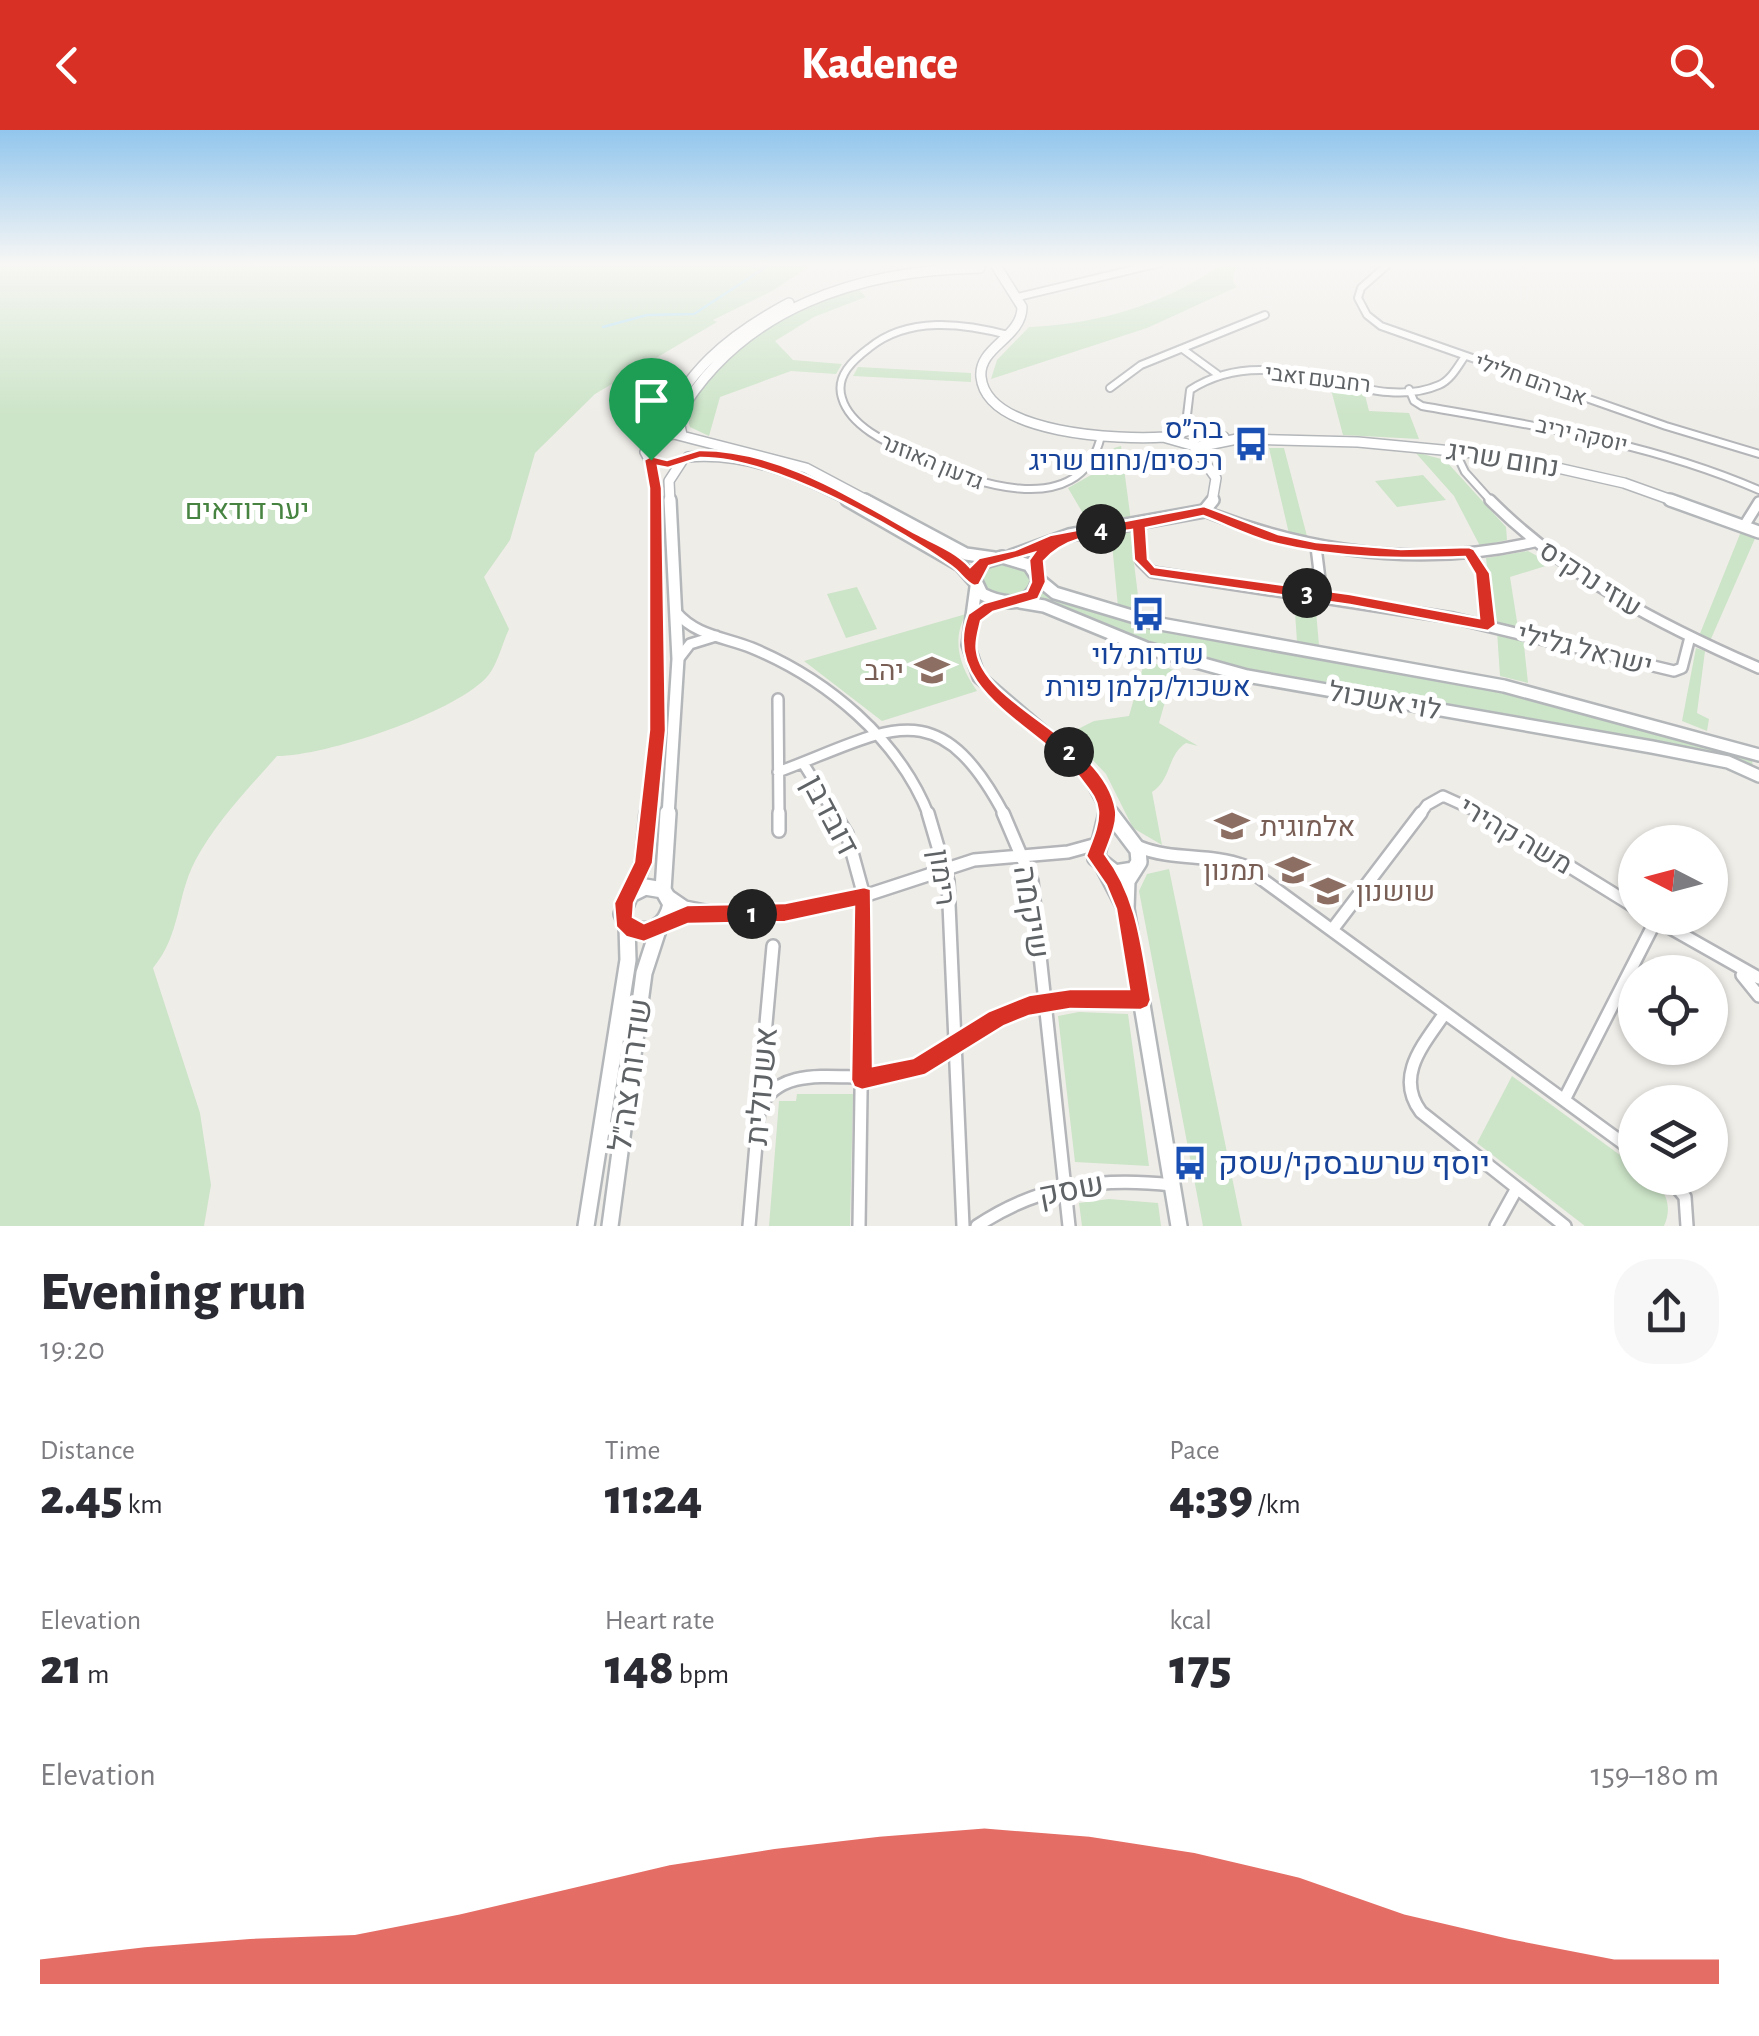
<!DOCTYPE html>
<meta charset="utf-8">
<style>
:root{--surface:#fff;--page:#f7f7f7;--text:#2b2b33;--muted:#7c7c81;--accent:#d93025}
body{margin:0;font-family:"Alegreya Sans",Heebo,sans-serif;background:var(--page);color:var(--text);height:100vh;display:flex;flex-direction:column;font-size:38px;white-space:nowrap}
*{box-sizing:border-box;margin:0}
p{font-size:32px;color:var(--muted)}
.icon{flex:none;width:55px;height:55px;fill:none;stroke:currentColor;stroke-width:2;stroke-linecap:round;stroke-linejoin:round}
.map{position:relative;height:1096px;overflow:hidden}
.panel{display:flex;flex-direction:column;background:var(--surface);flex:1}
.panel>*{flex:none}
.needle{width:65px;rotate:276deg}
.buttons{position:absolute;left:1618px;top:695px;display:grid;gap:20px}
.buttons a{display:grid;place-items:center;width:110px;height:110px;border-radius:50%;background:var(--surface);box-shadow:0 2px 8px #0004;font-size:50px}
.pin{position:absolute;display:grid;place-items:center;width:85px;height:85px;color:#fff;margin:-102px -42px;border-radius:50% 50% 50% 0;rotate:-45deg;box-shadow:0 0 10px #0007}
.pin .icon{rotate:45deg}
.km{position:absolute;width:50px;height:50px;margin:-25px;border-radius:50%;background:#222;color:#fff;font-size:28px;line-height:50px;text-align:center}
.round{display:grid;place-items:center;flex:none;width:105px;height:105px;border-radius:40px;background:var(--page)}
.head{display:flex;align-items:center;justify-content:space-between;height:170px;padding:0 40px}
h1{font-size:55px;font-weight:800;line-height:75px}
.figures{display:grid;grid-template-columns:repeat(3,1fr);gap:15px;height:170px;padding:10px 40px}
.figures div{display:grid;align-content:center}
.figures b{font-size:50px;font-weight:800}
.figures small{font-size:28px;font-weight:400}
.figures p{font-size:28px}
.chart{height:280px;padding:20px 40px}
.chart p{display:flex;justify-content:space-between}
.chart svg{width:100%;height:180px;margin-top:10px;fill:var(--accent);opacity:.7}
header{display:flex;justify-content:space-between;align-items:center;height:130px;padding:0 40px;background:var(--accent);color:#fff;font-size:45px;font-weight:800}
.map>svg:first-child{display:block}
.green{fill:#cce4c8}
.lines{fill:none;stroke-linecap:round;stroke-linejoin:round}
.stream{stroke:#b2e2f5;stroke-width:2.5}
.street-far2-casing{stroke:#b3b5b8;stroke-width:10}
.street-far1-casing{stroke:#b3b5b8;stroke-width:14}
.street-casing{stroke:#b3b5b8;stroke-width:16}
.secondary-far2-casing{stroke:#b4b7ba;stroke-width:12}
.secondary-far1-casing{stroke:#b4b7ba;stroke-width:16}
.secondary-casing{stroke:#b4b7ba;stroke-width:20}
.street-far2{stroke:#fff;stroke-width:6}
.street-far1{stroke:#fff;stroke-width:9}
.street{stroke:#fff;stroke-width:11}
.secondary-far2{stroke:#fff;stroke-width:9}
.secondary-far1{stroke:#fff;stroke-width:11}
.secondary{stroke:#fff;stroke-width:15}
.route{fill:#d93025;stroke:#fff;stroke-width:2.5;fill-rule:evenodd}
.labels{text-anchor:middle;stroke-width:10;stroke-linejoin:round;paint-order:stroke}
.far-street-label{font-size:22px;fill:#5f6366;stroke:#fff}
.transit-label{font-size:28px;fill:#164399;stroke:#fff;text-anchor:end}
.street-label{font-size:28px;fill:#5f6366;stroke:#fff}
.park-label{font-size:28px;fill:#478341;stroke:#fff}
.education-label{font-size:28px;fill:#785e54;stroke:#fff;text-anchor:end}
.near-street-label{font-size:32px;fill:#5f6366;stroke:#fff}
.near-transit-label{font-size:32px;fill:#164399;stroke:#fff;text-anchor:start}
</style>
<header><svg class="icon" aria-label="back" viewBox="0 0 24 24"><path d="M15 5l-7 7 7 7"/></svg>Kadence<svg class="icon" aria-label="search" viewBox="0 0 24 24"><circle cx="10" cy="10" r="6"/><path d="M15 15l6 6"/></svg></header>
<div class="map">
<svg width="1759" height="1096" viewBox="0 0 1759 1096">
<rect width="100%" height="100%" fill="#efede8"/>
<path class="green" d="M 0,133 L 814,133 L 774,160 L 713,190 L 717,192 L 595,264 L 535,323 L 510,410 L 484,447 L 509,499 C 502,514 497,537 486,548 C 451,584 326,626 277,626 C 248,659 216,692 195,731 C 176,768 181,804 153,838 L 200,983 L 211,1055 L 204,1096 L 0,1096 Z
M 1224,133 L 1247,133 L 1234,142 L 1233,152 L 1237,157 L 1147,198 L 991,249 L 997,230 L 1029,197 C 1100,194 1165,174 1224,133 Z
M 857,158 L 866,167 L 814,187 L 775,211 L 793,230 L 842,234 L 836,244 L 791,241 L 720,267 L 709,306 L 690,297 C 685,284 693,273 700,261 C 737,206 797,178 857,158 Z
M 858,237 L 971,243 L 971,252 L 853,246 Z
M 1329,252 L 1363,257 L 1369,281 L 1409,283 L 1419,309 L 1343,305 Z
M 1121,316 L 1131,391 L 1091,397 L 1068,358 L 1091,345 L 1114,318 Z
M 1269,318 L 1284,318 L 1308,410 L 1290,408 Z
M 1415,322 L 1445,330 L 1506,397 L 1507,410 L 1480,416 L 1454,366 Z
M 1423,345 L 1446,370 L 1397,377 L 1375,351 Z
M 1742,399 L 1757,404 L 1710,511 L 1699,506 Z
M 1130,400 L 1140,482 L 1118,477 L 1111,403 Z
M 1528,421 L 1552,434 L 1510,447 L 1518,498 L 1494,493 L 1486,428 Z
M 1007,431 L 1028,440 L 1033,451 L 1028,462 C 1009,469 981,470 980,444 L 988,435 Z
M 857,457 L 877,499 L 846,508 L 827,464 Z
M 1043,460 L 1171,501 L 1522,564 L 1752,629 L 1753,639 L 1722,627 L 1595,601 L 1245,539 L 1151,515 L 1036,470 Z
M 1294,467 L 1315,470 L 1319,515 L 1297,512 Z
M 966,484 C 951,511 960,537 977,561 L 882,591 L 804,531 Z
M 1497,501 L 1523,506 L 1528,553 L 1500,546 Z
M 1696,518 L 1705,521 L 1697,583 L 1709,589 L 1707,601 L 1682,591 Z
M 1145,530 L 1174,540 L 1159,593 L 1198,616 L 1186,613 C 1167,625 1172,649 1152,662 L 1162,715 L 1133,698 L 1106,644 L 1068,604 L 1094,591 L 1129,586 Z
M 1169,739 L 1242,1096 L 1203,1096 L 1139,761 L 1147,744 Z
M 1079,882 L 1128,884 L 1149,1036 L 1075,1032 L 1058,886 Z
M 1512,946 L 1635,1036 L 1635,1048 C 1662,1048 1675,1072 1664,1096 L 1585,1096 L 1477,1013 Z
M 797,964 L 853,964 L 850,1096 L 769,1096 L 779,971 L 796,971 Z
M 1109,1069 L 1158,1073 L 1161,1096 L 1082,1096 L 1079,1073 Z"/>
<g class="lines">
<path class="stream" d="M 603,197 L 647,185 L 694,184 L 772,133"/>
<g class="street-far2-casing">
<path id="street-far2" d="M 1386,136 L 1361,158 L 1358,168 L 1367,185 L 1381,196 L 1666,296 L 1759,324
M 1018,167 L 1160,133
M 1008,205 C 963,193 908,186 869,218 C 853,230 835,246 842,268 C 850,296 887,313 912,324 C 966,351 1080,395 1101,306
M 1184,220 L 1217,244
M 1110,258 L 1141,235 L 1265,185
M 1409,259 L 1414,271 L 1422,276 C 1537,296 1651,313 1759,360
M 1185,302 L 1190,260 C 1277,204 1366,287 1439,255 C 1451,250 1458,236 1465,226
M 1454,319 L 1465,342 L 1492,372"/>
</g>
<g class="street-far1-casing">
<path id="street-far1" d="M 1490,370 C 1567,447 1660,495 1759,538
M 1204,381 C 1311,423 1422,438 1534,412
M 1138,394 L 1141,431 L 1152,442 L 1453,488 L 1674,541 L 1682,538 L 1690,507
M 1744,396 L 1759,372
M 1316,417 L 1322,465
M 1469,423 L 1483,443 L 1488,495
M 676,482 C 696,506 725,507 752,518 C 827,549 899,609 929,686
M 680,527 L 690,514 L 716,506
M 778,569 L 779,686
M 803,633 L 836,686
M 778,642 C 888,601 937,557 1005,686
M 1419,686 L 1427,675 L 1443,666 L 1487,686"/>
</g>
<g class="street-casing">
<path id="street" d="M 779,683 L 779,701
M 834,683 L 847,704 L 864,766 L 859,1096
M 928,683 L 948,751 L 963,1096
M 1003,683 L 1032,751 L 1069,1096
M 1483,683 L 1635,777
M 1139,717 C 1173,731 1210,723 1244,736 L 1445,883
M 669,766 L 685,777 L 715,783 L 785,783 L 864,766 L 974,730 L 1068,722 L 1097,714
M 1653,788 L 1759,848
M 665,793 L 698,783
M 1332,800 L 1421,683
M 1742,845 L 1759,866
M 767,960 L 761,949 L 773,816
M 1564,970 L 1656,790
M 1669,1048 L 1685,1067 L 1687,1096
M 749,1096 L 759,979 C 783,927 854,956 899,944 C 931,936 957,912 985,895 C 1033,866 1087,869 1141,870
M 977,1096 C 1038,1055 1100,1047 1172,1055
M 1496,1096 L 1517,1058
M 1565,1096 L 1421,982 C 1394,946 1424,914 1445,883 L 1635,1022"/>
</g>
<g class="secondary-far2-casing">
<path id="secondary-far2" d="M 995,134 L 1022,177 C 1022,208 978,217 981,247 C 987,305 1121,310 1165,307 C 1175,306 1184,300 1194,300 C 1204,300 1214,305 1224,307
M 682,305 L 678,286 C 741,177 860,140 980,138
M 657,307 C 685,242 727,206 789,173
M 1163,307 L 1198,317 L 1237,309 L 1358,312 L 1505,326 L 1624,353 L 1677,372
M 1194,317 L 1216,348 L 1212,372
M 688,327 C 748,322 799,345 852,372
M 656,372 L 653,337 L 645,322 L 654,309 L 674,304 L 806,338 L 870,372
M 670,372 L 669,351 L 682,331"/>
</g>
<g class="secondary-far1-casing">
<path id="secondary-far1" d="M 847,370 L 960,435 L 974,451
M 865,370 L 966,424 L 994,428
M 1670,370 L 1759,402
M 1011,426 L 1069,405 L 1204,381 L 1213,370
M 1002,427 L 1029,435 L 1038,449 C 1032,478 1004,475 982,464 L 974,447 L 984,432 Z
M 1038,449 L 1055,463 L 1155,493 L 1504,556 L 1759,625
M 976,457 L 968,515 L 979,547 L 1084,637 L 1111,686
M 1020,472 L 1044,476 L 1146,518 L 1247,546 L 1652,617 L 1728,632 L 1759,646
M 648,686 L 657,601 L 656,370
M 668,686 L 678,529 L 670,370
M 1107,686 L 1107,680"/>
</g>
<g class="secondary-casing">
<path id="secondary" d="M 1107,683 L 1096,728 L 1115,743 L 1134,740
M 1110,683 L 1138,720 L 1139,732 L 1127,751 L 1126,779
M 1105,739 L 1126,779 L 1179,1096
M 663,760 L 668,683
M 631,764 L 645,757 L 663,760 L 671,774 C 666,797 649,807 627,796 L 622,784 L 643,733 L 648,683
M 586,1096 L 628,830 L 627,796
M 610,1096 L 644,843 L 659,797"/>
</g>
<use href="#street-far2" class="street-far2"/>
<use href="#street-far1" class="street-far1"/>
<use href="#street" class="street"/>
<use href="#secondary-far2" class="secondary-far2"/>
<use href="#secondary-far1" class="secondary-far1"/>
<use href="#secondary" class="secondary"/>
</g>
<linearGradient id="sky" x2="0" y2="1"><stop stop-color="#92c6ed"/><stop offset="0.47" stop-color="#f8f7f5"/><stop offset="1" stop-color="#f8f7f5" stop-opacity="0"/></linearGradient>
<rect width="1759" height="286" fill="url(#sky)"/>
<path class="route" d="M 699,320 C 777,319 851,367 917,404 C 934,413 957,422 970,437 L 979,428 L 1015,420 L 1050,405 L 1204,376 L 1278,404 L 1316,412 L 1401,419 L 1469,417 L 1474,419 L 1490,443 L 1496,495 L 1488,501 L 1350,475 L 1150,446 L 1134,430 L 1132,400 C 1100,404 1066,406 1044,431 L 1046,452 L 1038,469 L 993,482 L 981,491 C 979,500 975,512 977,521 C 984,576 1105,610 1116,680 C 1118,694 1110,710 1105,724 C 1138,767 1142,818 1151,870 L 1148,877 L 1141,880 L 1070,879 L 1029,886 L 1004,896 L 925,945 L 862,960 L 854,957 L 851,950 L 854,777 L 785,792 L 688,794 L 644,812 L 626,807 L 616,797 L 614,773 L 634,732 L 649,600 L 649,358 L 644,330 L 651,326 L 667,330 ZM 700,328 C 771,327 893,395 951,436 C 960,442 965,452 974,456 L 979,455 L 989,436 L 1034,423 L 1029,430 L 1031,452 L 1027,461 L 984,473 L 968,484 C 938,561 1042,598 1080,648 C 1088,659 1097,668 1098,681 C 1099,696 1091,712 1086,726 L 1106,755 L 1116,779 L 1129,859 L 1070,859 L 1029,865 L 989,881 L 913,928 L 873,936 L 871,759 L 864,757 L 785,773 L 687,775 L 644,793 L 633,787 L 634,773 L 653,733 L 666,600 L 662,358 L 658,336 L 668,338 ZM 1203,386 C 1227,395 1252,408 1277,414 C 1338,429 1402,429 1465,427 L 1475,444 L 1479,488 L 1350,464 L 1155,437 L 1148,429 L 1146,398 Z"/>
<defs>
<g id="bus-bare" transform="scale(2.7)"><path d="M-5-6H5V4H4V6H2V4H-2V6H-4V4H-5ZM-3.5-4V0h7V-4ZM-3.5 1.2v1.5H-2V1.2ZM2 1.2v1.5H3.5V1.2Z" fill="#1a4fb4" stroke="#fff" stroke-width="2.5" paint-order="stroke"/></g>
<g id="school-bare" transform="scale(2.7)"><path d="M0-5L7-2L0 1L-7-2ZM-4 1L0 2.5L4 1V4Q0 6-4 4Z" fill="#8d6e63" stroke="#fff" stroke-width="2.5" paint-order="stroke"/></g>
</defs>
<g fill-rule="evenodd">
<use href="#bus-bare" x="1251" y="314"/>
<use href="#bus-bare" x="1148" y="484"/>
<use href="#school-bare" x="932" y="540"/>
<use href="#school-bare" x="1232" y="696"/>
<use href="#school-bare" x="1293" y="740"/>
<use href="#school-bare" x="1328" y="761"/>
<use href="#bus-bare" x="1190" y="1033"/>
</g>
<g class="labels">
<g class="far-street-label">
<text transform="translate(1318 248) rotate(7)" y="8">רחבעם זאבי</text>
<text transform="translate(1531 249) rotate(19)" y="8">אברהם חלילי</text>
<text transform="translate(1582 304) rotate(13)" y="8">יוסקה יריב</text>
<text transform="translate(932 331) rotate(23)" y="8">גדעון האוזנר</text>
</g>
<g class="transit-label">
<text x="1223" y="308">בה״ס<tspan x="1223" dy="32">רכסים/נחום שריג</tspan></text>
<text x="1148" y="534" text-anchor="middle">שדרות לוי<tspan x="1148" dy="32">אשכול/קלמן פורת</tspan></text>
</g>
<g class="street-label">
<text transform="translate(1503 328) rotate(9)" y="10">נחום שריג</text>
<text transform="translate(1591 448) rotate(33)" y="10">עוזי נרקיס</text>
<text transform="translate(1585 519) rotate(14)" y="10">ישראל גלילי</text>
<text transform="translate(1385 570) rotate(10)" y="10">לוי אשכול</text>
<text transform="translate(1516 705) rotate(30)" y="10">משה קהירי</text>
<text transform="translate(943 747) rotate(82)" y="10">רימון</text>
</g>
<g class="park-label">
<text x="247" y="389">יער דודאים</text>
</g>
<g class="education-label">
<text x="904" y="550">יהב</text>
<text x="1260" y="706" text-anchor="start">אלמוגית</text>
<text x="1265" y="750">תמנון</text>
<text x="1356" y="771" text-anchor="start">שושנון</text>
</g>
<g class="near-street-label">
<text transform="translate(831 685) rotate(62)" y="11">דובדבן</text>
<text transform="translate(1032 782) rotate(81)" y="11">שיקמה</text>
<text transform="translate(630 945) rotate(-82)" y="11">שדרות צה"ל</text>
<text transform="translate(761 956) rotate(-85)" y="11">אשכולית</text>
<text transform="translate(1071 1059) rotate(-11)" y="11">שסק</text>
</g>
<g class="near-transit-label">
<text x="1218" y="1044">יוסף שרשבסקי/שסק</text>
</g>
</g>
</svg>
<div class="buttons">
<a><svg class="needle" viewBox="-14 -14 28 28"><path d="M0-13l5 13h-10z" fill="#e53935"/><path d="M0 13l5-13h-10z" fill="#7c7c81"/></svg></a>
<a><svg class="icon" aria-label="locate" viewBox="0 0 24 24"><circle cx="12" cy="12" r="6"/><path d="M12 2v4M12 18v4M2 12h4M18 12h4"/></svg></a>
<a><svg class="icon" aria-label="layers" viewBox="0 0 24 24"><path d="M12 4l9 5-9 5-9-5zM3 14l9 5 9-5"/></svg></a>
</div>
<div class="pin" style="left:651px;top:330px;background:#1e9e55"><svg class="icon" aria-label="arrive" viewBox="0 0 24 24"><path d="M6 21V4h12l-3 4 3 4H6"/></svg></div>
<b class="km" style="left:752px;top:784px">1</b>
<b class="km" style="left:1069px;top:622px">2</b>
<b class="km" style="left:1307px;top:463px">3</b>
<b class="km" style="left:1101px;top:399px">4</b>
</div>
<section class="panel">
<div class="head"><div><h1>Evening run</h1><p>19:20</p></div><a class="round"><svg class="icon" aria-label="share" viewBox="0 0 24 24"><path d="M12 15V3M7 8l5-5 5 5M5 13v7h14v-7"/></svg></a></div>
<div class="figures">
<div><p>Distance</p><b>2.45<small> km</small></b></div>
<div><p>Time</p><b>11:24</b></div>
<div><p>Pace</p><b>4:39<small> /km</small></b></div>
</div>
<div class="figures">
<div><p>Elevation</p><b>21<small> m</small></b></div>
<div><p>Heart rate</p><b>148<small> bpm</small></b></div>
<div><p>kcal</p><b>175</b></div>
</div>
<div class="chart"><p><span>Elevation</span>159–180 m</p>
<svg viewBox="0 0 160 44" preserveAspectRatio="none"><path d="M0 44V38L10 35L20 33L30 32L40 27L50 21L60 15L70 11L80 8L90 6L100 8L110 12L120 18L130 27L140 33L150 38L160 38V44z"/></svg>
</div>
</section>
